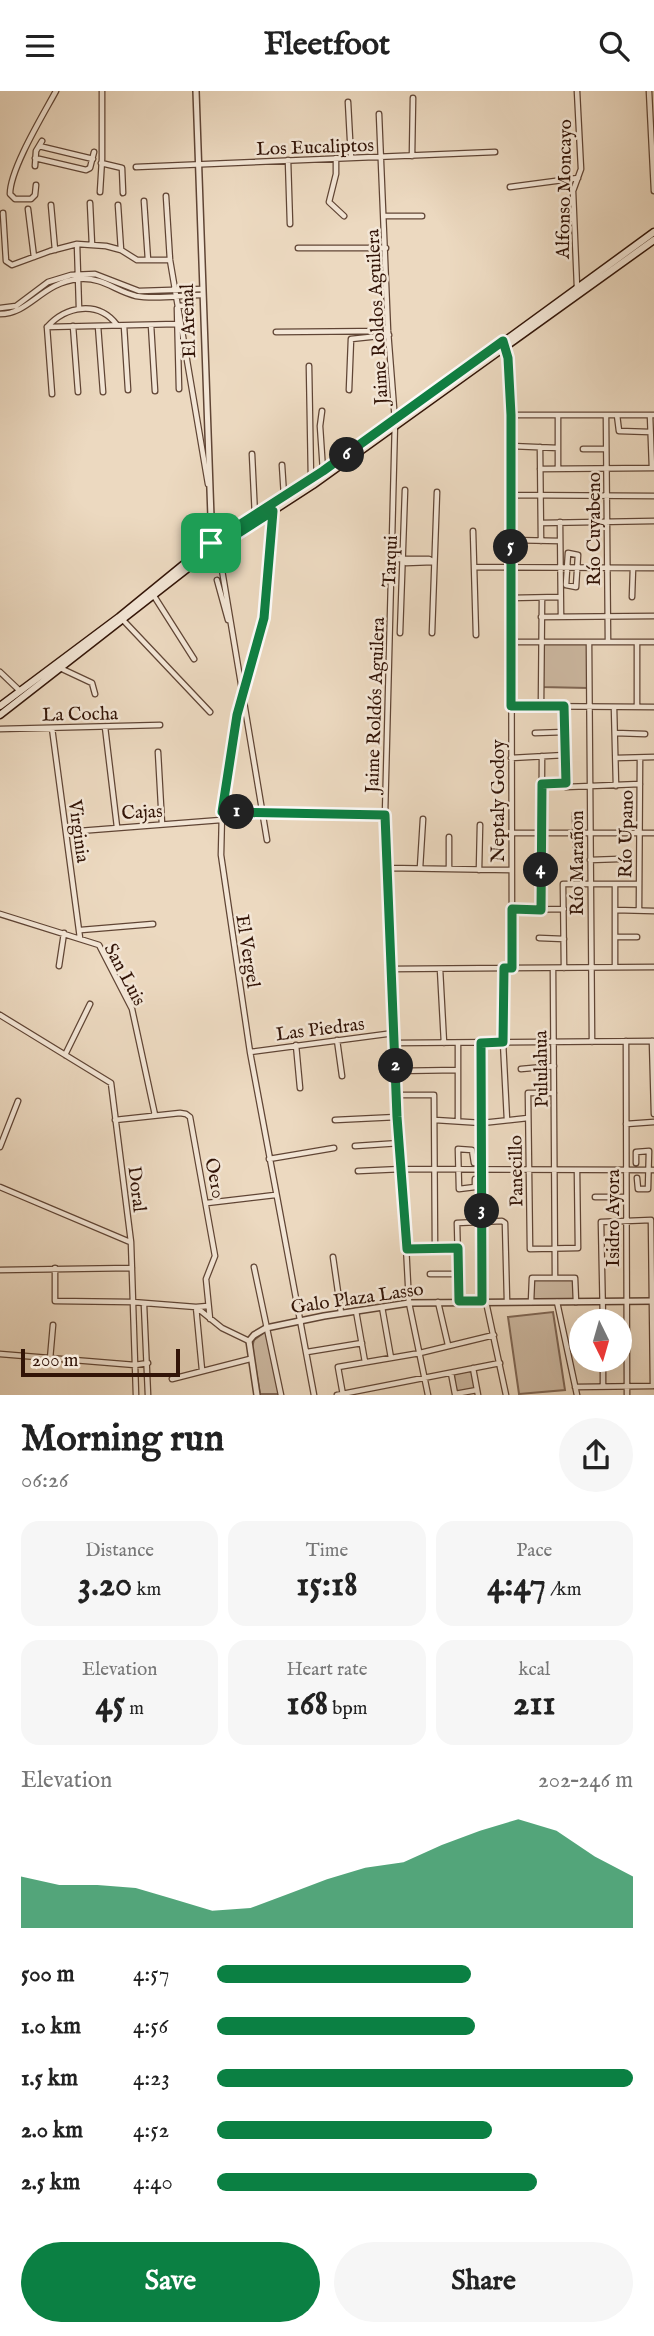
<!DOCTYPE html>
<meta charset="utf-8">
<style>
:root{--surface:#fff;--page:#f6f6f6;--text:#222;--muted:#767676;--accent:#0b8043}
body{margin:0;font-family:"IM FELL English",serif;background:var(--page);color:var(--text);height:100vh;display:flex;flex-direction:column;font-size:26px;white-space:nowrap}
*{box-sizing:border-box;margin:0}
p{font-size:23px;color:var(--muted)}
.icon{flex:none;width:38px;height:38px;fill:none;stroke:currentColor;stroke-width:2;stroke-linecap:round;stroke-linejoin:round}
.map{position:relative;height:1304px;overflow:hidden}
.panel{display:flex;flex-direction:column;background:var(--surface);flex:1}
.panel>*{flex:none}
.needle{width:46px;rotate:175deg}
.controls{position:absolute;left:569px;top:1218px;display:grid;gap:14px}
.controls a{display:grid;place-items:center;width:63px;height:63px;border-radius:50%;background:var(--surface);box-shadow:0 7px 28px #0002;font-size:35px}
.scale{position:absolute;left:21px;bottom:18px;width:159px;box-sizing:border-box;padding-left:7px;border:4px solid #321407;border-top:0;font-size:19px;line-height:24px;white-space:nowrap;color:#321407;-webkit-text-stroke:5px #f3e6d6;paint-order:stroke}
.pin{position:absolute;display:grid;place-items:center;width:60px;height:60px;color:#fff;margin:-30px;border-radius:14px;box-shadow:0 4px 10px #0006}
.km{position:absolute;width:35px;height:35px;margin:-18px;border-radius:50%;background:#222;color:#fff;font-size:19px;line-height:35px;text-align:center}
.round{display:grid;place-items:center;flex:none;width:74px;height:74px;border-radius:37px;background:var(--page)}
.summary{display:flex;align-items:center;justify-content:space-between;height:119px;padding:0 21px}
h1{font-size:38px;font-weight:700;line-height:52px}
.stats{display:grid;grid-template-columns:repeat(3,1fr);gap:10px;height:119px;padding:7px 21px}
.stats div{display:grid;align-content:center;border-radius:18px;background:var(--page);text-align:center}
.stats b{font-size:35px;font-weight:700}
.stats small{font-size:19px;font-weight:400}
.stats p{font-size:19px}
.chart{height:196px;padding:14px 21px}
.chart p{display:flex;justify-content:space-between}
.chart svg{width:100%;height:126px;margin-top:7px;fill:var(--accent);opacity:.7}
.button{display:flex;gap:14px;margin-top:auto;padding:14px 21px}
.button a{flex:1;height:80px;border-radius:42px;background:var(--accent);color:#fff;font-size:28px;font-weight:700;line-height:80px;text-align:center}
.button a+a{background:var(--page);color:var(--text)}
ul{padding:0 21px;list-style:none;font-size:23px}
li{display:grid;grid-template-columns:112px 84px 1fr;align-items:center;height:52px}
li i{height:18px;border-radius:9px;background:var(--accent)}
header{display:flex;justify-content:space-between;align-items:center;height:91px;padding:0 21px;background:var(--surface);font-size:32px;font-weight:700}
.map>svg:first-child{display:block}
.green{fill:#ccb8a1;stroke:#7f6654;stroke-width:2}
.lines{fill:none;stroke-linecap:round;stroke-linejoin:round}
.minor-casing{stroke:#604535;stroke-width:7}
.tertiary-casing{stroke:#604535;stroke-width:8}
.secondary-casing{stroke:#321407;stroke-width:9}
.minor{stroke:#f3e6d6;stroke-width:4.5}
.tertiary{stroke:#f3e6d6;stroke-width:5}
.secondary{stroke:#f3e6d6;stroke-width:6}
.route-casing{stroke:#fff;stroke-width:14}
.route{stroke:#0b8043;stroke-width:9}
.labels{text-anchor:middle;stroke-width:5;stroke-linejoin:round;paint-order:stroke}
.street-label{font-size:19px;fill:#321407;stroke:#f3e6d6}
</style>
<header><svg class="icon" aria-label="menu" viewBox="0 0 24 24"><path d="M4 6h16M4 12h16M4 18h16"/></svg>Fleetfoot<svg class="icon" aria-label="search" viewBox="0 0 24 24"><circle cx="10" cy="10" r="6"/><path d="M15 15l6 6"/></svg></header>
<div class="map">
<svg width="654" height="1304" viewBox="0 0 654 1304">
<rect width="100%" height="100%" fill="#ecd9c0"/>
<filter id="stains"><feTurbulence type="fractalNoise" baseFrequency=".00286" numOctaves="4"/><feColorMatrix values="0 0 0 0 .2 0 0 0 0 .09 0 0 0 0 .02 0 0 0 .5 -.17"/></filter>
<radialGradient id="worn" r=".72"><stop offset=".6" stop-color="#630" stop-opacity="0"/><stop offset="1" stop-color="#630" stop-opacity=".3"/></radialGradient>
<path class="green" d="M 587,552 L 588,597 L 541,596 L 541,553 Z
M 533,1188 L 575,1188 L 575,1208 L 532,1209 Z
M 553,1221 L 565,1299 L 519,1303 L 508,1226 Z
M 266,1240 L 280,1303 L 260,1303 L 252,1256 L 254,1249 Z
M 472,1279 L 475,1298 L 458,1301 L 455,1299 L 454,1283 Z"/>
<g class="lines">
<g class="minor-casing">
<path id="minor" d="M 577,0 L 581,78 L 573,100 L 577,196
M 649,0 L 654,100
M 348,11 L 351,67
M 379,23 L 388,240 L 395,330 L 385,724 L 397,1026 L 402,1078 L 409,1212 L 428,1304
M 39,55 L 93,68
M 412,65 L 413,7
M 35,67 L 86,79 L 90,77 L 94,61
M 336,67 L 336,83 L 329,111 L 344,125
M 288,69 L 290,133
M 101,72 L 122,77 L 123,102
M 35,75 L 36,60 L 42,50
M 136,76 L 495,61
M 36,94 L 35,104 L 31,108 L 15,108 L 10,103 C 10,78 43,24 56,0
M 510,96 L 578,87
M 100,101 L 102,68 L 102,0
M 166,105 L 170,169 L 208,393
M 144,110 L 148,169
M 90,112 L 92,154
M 51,114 L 55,159
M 118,114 L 121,159
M 28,118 L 34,166
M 3,122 L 6,170 L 12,174 L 50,160 L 77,153 L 106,155 L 121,159 L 137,169 L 170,169
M 385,125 L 422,125
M 77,153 L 79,217
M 298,157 L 386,157
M 0,217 L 16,215 L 48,191 L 71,184 L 95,183 L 139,200 L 202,198
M 0,223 C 30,223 42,191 79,188 C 103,186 115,200 136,205 C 156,209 181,204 202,204
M 151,234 L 155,300
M 73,235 L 78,301
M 98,235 L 103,301
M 124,235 L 128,299
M 47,236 L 177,233
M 47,236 C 66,215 98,209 117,234
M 47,236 L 52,303
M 276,241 L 388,240
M 505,256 L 508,267 L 511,324 L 512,877
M 309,275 L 311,388
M 179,298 L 177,217 L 179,215 L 192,214
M 349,299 L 351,248 L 389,244
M 322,320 L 320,335 L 323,380
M 511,324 L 654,324
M 606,324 L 608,551
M 617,324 L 619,340 L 650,341
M 650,324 L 652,377
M 511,355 L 558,357
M 540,356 L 541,450
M 583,358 L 606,358
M 252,363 L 255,425
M 282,374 L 284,405
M 540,378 L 654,377
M 558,378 L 558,324
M 512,404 L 654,405
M 273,420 L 264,527 L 237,624 L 222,721 L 221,764 L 250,961 L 314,1304
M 213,425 L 267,749
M 560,431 L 561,526
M 541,432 L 654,430
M 473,440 L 476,544
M 511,449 L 560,450
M 568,462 L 578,464 L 576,496 L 566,494 Z
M 392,468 L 429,468 L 434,471
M 403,469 L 406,472 L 433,471
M 475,476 L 654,477
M 217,489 L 228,529
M 154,505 L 194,568
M 632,506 L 633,477
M 510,507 L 560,506
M 541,526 L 654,525
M 123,529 L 210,621
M 400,542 L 405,399
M 432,542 L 437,401
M 510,551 L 654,551
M 589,551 L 592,951
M 60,577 L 92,592 L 95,603
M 0,581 L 20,600
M 511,615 L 654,616
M 541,615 L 542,507
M 564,615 L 566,696 L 640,693
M 614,616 L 616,695
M 637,616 L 637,551
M 105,636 L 117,736
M 52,637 L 80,847
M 0,638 L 160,634
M 535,642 L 565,641
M 615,642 L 645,643
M 158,661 L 162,733
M 511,667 L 565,664
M 616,667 L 654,666
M 542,693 L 566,692
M 222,721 L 385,724
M 575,723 L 576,763
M 66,741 L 221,729
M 511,742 L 654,742
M 590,769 L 619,768
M 387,777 L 511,779
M 420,777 L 423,728
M 449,778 L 449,746
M 479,779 L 480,734
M 512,819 L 564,818
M 541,819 L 542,665
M 615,819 L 654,820
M 639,819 L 640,667
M 0,823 L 99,854 L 132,918 L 155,1024
M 81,839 L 153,833
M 615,846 L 637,846
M 539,847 L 564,848
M 59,875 L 64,842
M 615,876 L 615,793
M 504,877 L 503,951 L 507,1029
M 553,877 L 555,1186
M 564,877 L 563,793 L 639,793
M 391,878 L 654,876
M 440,878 L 444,952
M 0,924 L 111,992 L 131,1151 L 136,1304
M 337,949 L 342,985
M 626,950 L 627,1304
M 652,950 L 654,1023
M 395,952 L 654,950
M 458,952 L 458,1029
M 481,952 L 482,1211
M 296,954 L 300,997
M 250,961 L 394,942
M 65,964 L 90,913
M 521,978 L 554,975
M 396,980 L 458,979
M 554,1002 L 528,1002 L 530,1158 L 578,1157 L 577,1079
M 398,1004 L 434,1004 L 435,1158
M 115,1029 L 180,1022 L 186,1023 L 190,1026 L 215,1165 L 206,1188 L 210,1228
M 335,1029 L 397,1026
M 435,1029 L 482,1032 L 528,1027
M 626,1033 L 654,1031
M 355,1055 L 400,1052
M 0,1056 L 18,1010
M 269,1068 L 334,1057
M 474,1072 L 472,1059 L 458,1058 L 459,1098 L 475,1096 L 475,1088
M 636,1072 L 636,1061 L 649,1060 L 648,1098 L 638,1098 L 637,1087
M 358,1080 L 402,1078 L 654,1079
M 0,1096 L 130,1151
M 595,1106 L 625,1106
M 207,1112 L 275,1104
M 407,1158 L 458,1157
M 333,1166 L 341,1222
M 254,1176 L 281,1304
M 55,1177 L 55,1210 L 132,1211 L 196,1216 L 222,1237 L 249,1250
M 0,1179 L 132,1177
M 430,1183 L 458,1183
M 459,1210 L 457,1132 L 502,1130 L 505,1132 L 507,1210
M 438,1211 L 448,1254
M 486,1211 L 506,1304
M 531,1211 L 532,1187 L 575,1187 L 576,1211
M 557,1211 L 577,1304
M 144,1214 L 148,1304
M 382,1216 L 391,1267
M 356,1220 L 365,1271
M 603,1230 L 601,1131 L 651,1129 L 653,1295
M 307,1261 L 362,1252
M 0,1263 L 135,1274 L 148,1272
M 50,1268 L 53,1234
M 603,1269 L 603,1295
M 473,1277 L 478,1304
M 202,1279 L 196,1216 L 208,1215
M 451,1282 L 455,1303 L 477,1299
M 172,1288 L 250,1268
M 575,1296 L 653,1295
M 337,1304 L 500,1272
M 343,1304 L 338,1276 L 420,1262 L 494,1244"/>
</g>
<g class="tertiary-casing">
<path id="tertiary" d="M 196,0 L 212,455
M 257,1304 L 249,1250 L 254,1244 L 266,1237 L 324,1225 L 409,1212 L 654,1210"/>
</g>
<g class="secondary-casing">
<path id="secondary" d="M 0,615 L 119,526 L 201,459 L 311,388 L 395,330 L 654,141
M 0,624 L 205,464 L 313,394 L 654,149"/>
</g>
<use href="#minor" class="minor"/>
<use href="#tertiary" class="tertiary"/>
<use href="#secondary" class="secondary"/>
</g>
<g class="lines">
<g class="route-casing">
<path id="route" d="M 503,250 L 508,267 L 511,324 L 511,615 L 564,615 L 566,692 L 542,693 L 541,819 L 512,818 L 512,877 L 504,877 L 503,951 L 481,952 L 482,1210 L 459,1210 L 458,1157 L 407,1158 L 397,1026 L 385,724 L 222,721 L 237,624 L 264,527 L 273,420 L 212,459 L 211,452 L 323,380 Z"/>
</g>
<use href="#route" class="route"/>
</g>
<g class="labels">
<g class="street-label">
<text transform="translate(315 55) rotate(-2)" y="7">Los Eucaliptos</text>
<text transform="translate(563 98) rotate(-89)" y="7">Alfonso Moncayo</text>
<text transform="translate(376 226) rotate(-93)" y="7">Jaime Roldos Aguilera</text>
<text transform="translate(187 230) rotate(-92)" y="7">El Arenal</text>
<text transform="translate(593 438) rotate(-90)" y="7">Río Cuyabeno</text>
<text transform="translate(389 470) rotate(-88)" y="7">Tarqui</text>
<text transform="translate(374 614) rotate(-88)" y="7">Jaime Roldós Aguilera</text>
<text transform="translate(80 622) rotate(-1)" y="7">La Cocha</text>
<text transform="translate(497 710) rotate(-90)" y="7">Neptaly Godoy</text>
<text transform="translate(142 720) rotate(-3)" y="7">Cajas</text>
<text transform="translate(80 740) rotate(82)" y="7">Virginia</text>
<text transform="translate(625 743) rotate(-89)" y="7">Río Upano</text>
<text transform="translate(576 772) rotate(-90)" y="7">Río Marañon</text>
<text transform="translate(249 860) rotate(81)" y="7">El Vergel</text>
<text transform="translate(126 883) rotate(62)" y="7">San Luis</text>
<text transform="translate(320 937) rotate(-7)" y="7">Las Piedras</text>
<text transform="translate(540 978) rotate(-91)" y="7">Pululahua</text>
<text transform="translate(515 1080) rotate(-91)" y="7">Panecillo</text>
<text transform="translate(216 1087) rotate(79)" y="7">Oe10</text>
<text transform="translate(138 1098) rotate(83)" y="7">Doral</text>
<text transform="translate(612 1127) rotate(-90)" y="7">Isidro Ayora</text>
<text transform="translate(357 1206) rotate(-8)" y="7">Galo Plaza Lasso</text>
</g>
</g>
<rect width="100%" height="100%" filter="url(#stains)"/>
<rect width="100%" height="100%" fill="url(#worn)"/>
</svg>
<div class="controls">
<a><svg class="needle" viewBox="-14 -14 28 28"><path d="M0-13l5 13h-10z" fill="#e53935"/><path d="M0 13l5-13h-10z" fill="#767676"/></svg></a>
</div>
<div class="scale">200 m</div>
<div class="pin" style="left:211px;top:452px;background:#1e9e55"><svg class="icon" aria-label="arrive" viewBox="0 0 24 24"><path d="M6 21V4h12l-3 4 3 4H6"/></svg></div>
<b class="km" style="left:237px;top:721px">1</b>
<b class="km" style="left:396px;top:975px">2</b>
<b class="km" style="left:482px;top:1120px">3</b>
<b class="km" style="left:541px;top:779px">4</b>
<b class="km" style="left:511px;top:456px">5</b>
<b class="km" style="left:347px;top:364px">6</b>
</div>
<section class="panel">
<div class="summary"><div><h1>Morning run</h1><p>06:26</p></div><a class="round"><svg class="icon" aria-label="share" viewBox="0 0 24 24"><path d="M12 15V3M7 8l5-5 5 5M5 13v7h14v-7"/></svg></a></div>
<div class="stats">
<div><p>Distance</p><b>3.20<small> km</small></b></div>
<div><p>Time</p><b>15:18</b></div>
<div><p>Pace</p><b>4:47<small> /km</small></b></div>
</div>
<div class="stats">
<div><p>Elevation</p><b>45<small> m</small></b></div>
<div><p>Heart rate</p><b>168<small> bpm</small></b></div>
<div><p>kcal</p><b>211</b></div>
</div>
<div class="chart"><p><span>Elevation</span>202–246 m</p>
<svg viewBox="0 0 160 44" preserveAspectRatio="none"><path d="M0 44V26L10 29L20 29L30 30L40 34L50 38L60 37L70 32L80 27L90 23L100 21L110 15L120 10L130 6L140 10L150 19L160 26V44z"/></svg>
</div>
<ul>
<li><b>500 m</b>4:57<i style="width:61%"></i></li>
<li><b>1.0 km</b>4:56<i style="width:62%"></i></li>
<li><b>1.5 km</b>4:23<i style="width:100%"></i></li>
<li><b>2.0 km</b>4:52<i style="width:66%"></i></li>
<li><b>2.5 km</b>4:40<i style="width:77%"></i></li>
</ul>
<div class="button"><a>Save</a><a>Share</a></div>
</section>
